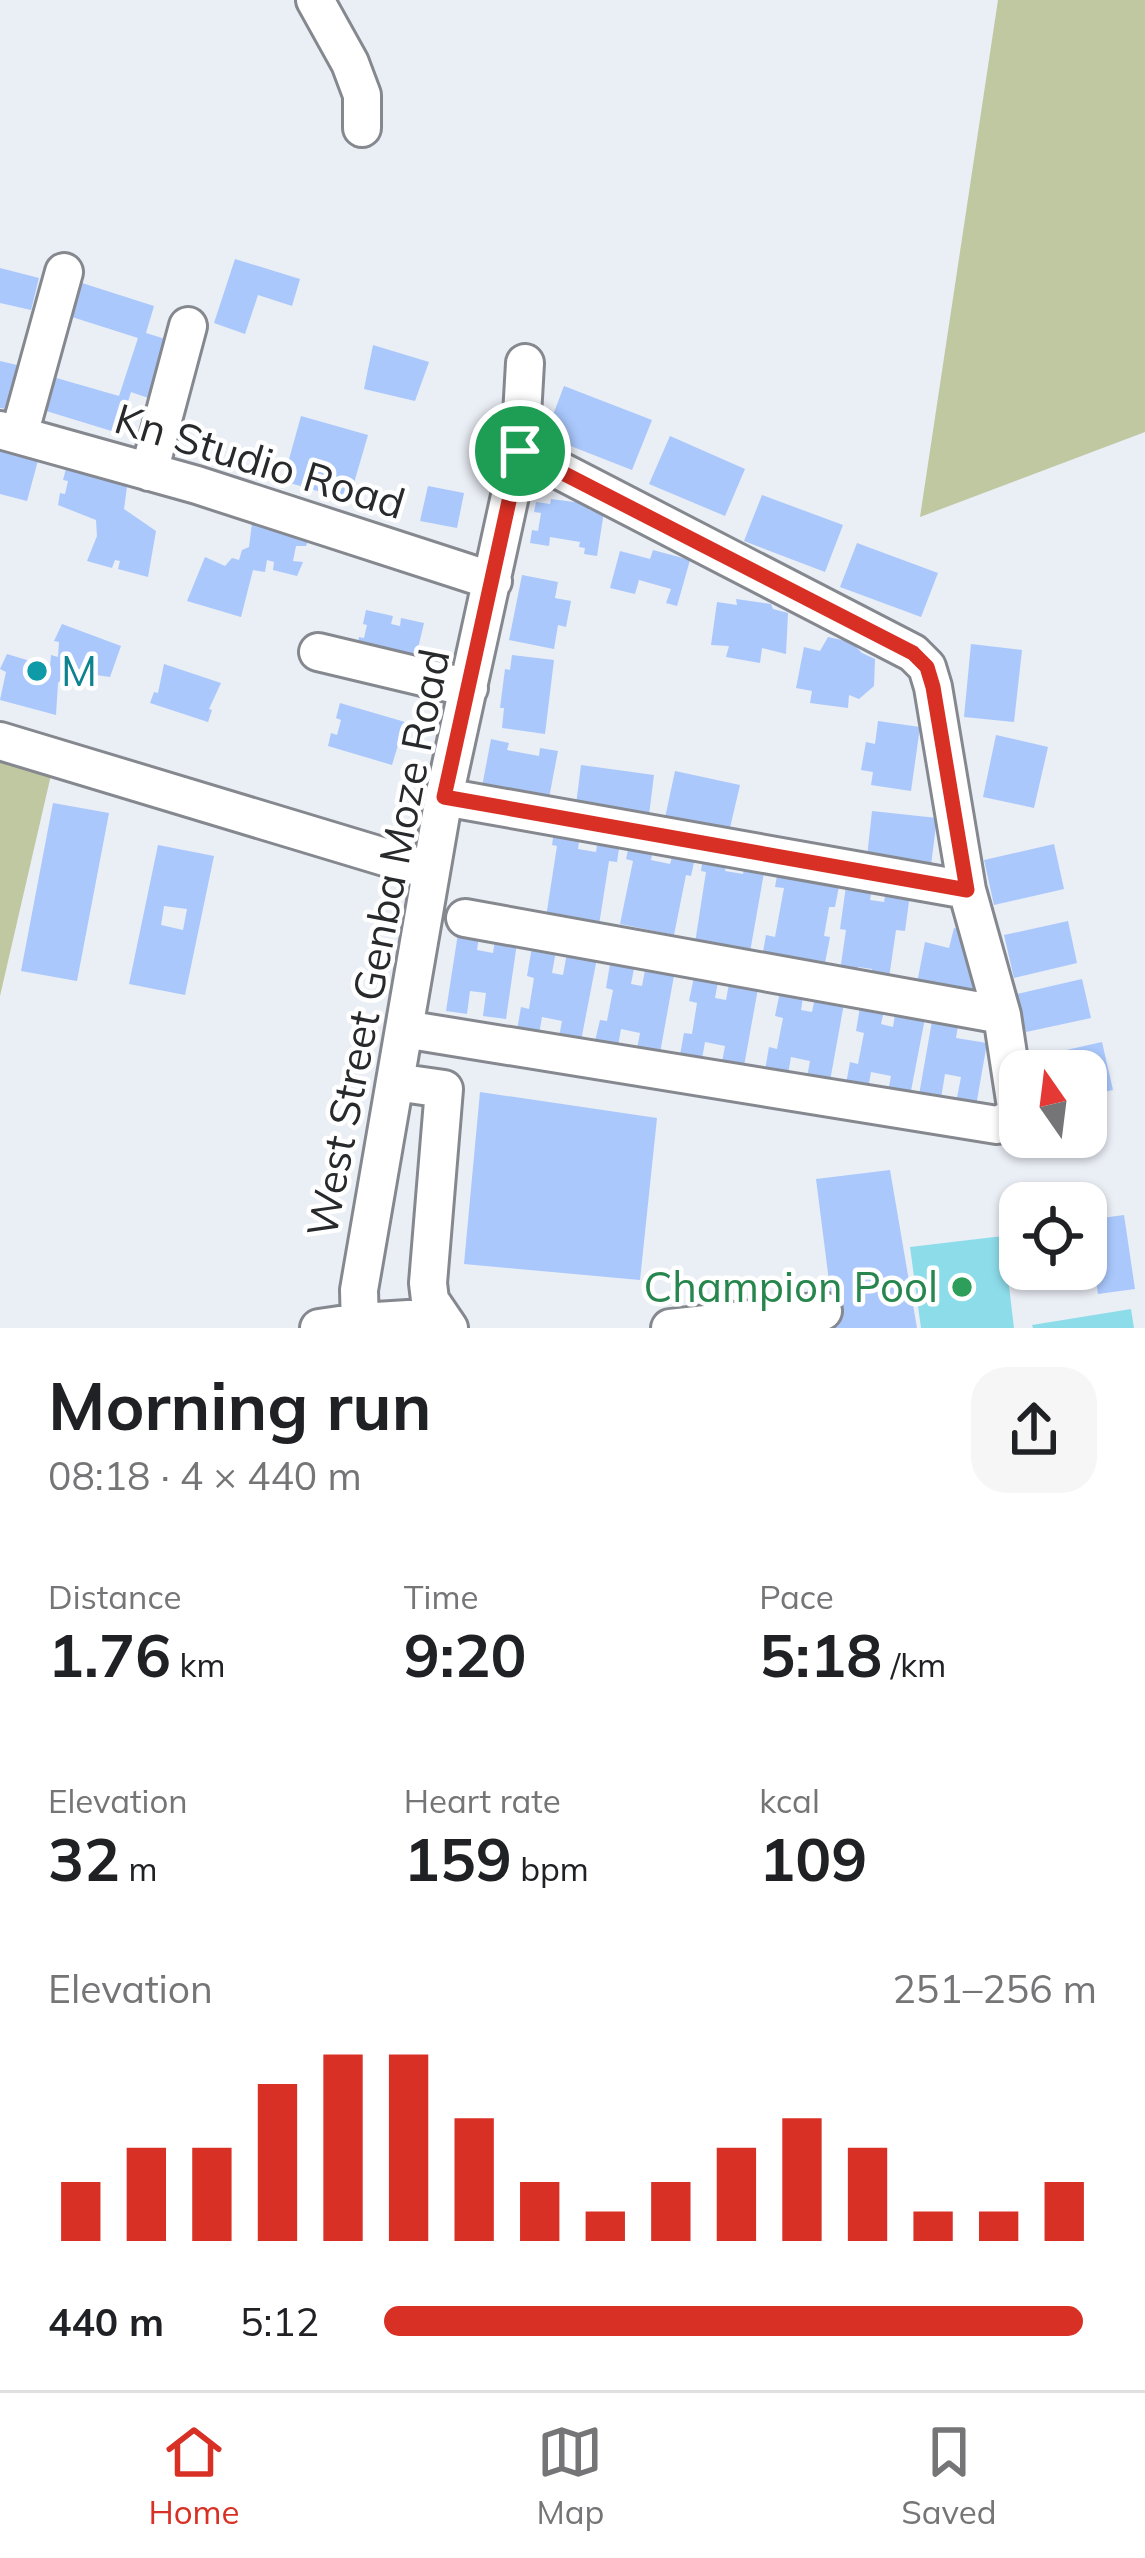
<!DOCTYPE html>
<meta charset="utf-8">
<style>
:root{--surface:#fff;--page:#f6f6f6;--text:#202124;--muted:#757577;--line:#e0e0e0;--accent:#d93025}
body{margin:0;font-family:Mulish,sans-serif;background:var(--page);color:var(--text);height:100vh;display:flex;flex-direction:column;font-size:45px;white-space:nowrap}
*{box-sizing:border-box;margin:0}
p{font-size:39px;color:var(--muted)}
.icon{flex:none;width:66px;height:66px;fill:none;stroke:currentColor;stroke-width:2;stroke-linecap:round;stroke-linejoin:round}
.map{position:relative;height:1328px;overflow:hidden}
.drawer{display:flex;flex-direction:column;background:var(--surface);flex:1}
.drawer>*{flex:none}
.needle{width:78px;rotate:346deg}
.buttons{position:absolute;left:999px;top:1050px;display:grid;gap:24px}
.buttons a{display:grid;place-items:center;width:108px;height:108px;border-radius:24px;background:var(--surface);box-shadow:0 3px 9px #0004;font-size:60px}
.pin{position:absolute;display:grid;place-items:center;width:102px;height:102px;color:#fff;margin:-51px;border:6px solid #fff;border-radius:50%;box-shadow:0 3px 12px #0007}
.round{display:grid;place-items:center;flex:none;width:126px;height:126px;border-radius:36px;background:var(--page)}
.summary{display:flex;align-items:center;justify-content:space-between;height:204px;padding:0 48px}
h1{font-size:66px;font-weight:700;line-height:90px}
.metrics{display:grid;grid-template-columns:repeat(3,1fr);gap:18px;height:204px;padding:12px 48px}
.metrics div{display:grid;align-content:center}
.metrics b{font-size:60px;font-weight:700}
.metrics small{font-size:33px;font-weight:400}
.metrics p{font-size:33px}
.chart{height:336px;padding:24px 48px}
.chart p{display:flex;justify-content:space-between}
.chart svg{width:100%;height:216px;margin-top:12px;stroke:var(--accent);stroke-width:6}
ul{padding:0 48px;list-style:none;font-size:39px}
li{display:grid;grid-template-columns:192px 144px 1fr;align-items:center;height:90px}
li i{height:30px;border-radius:15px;background:var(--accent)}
.tabs{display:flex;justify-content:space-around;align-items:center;height:168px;border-top:3px solid var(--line);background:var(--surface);font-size:33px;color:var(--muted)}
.tabs a{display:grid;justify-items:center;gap:6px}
.tabs .selected{color:var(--accent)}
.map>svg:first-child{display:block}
.green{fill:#c0c8a1}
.water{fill:#8ddcea}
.building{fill:#aac8fc;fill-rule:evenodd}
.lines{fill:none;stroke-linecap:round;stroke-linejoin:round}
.minor-casing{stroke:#85898f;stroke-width:42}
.minor{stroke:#fff;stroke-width:36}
.route-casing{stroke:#fff;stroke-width:24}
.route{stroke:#d93025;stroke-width:15}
.culture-dot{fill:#0f9aa8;stroke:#fff;stroke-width:4.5}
.leisure-dot{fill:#2e9e5b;stroke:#fff;stroke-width:4.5}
.labels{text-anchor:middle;stroke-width:9;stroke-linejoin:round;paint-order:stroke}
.street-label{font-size:42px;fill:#27292b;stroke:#fff}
.culture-label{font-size:42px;fill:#0d838f;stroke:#fff;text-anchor:start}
.leisure-label{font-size:42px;fill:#27864d;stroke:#fff;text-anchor:end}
</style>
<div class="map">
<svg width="1145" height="1328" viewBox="0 0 1145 1328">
<rect width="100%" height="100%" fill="#eaeef5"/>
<path class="green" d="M 998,0 L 1145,0 L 1145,432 L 920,517 Z
M 0,762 L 51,775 L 0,996 Z"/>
<path class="water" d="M 1003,1236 L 1014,1328 L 921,1328 L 910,1247 Z
M 1131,1309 L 1134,1328 L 1033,1328 L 1032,1325 Z"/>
<path class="building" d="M 235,259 L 300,279 L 292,306 L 258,295 L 245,334 L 214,323 Z
M 0,268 L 39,278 L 31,310 L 0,303 Z
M 82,283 L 154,306 L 146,333 L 175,342 L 157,401 L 131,392 L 118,433 L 43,410 L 53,377 L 119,396 L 138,338 L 72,317 Z
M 373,345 L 429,362 L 415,401 L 364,389 Z
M 0,361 L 17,365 L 6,409 L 0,408 Z
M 564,386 L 652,420 L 632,470 L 545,436 Z
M 301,416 L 368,435 L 349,500 L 283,481 Z
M 670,436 L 745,469 L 725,516 L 649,484 Z
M 0,442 L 40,453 L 27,501 L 0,494 Z
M 68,461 L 128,479 L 124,509 L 156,531 L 148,577 L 118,569 L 120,561 L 115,560 L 112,568 L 87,561 L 97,536 L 96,520 L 58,505 L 60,493 L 65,494 L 68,481 L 63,480 Z
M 428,486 L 464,493 L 457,528 L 420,521 Z
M 762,495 L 843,525 L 825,572 L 744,541 Z
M 551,499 L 590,504 L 589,510 L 604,512 L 597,556 L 584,554 L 585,548 L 579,547 L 580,542 L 550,537 L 549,546 L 530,543 L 532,530 L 538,531 L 541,513 L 534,512 L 536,502 L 550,504 Z
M 252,523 L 282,525 L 309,539 L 306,546 L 296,546 L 293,561 L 303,562 L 297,576 L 273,570 L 274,562 L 267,560 L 265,572 L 253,570 L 241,617 L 187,601 L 205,557 L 225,566 L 232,558 L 239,560 L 242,550 L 249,547 Z
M 857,543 L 938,573 L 921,617 L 840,587 Z
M 653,550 L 690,560 L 677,606 L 666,603 L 671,589 L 639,580 L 635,594 L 610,588 L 620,551 L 650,559 Z
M 522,575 L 558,582 L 555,598 L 571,601 L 566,627 L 558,625 L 554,649 L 509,640 Z
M 736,599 L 771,604 L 773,609 L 788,613 L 786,654 L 762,648 L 760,663 L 726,657 L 729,646 L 711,645 L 717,602 L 737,605 Z
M 366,610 L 393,616 L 391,624 L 400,626 L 401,618 L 424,623 L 414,665 L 356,652 L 359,637 L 364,638 L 367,625 L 363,624 Z
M 62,624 L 121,646 L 110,677 L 96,675 L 95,683 L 79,680 L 83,669 L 71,669 L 58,683 L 56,715 L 0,700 L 6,672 L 0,669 L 7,654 L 50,667 L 51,655 L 58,657 L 59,642 L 54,641 Z
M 828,637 L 851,642 L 862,653 L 875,659 L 874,686 L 859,699 L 849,695 L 848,708 L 810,703 L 812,691 L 796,688 L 804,647 L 820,651 Z
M 971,644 L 1022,650 L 1014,722 L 964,717 Z
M 512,655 L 554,660 L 545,734 L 502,728 L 504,708 L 500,708 L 505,669 L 510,670 Z
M 164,664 L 221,683 L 209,709 L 212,710 L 208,722 L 150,703 L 154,692 L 158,693 Z
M 340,703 L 405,722 L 392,765 L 328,746 L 331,733 L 337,735 L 341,720 L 336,718 Z
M 878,721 L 920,727 L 911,791 L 871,785 L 873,772 L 861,770 L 866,742 L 875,744 Z
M 996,735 L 1048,747 L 1034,808 L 983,797 Z
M 491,739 L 509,743 L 507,750 L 539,756 L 540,748 L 558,751 L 548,803 L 481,792 Z
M 581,765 L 654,775 L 649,815 L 576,805 Z
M 675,771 L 740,785 L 729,832 L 665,818 Z
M 53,803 L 109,813 L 77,981 L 21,971 Z
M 872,811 L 937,818 L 931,865 L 867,857 Z
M 554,831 L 580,835 L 578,849 L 596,852 L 598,838 L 620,842 L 617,862 L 609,861 L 599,925 L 546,917 L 557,846 L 552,845 Z
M 1054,844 L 1064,889 L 994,905 L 984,860 Z
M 158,845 L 214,856 L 185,995 L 129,984 ZM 164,906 L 187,909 L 183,930 L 161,925 Z
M 629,845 L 653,850 L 651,860 L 670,864 L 673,854 L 695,858 L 691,876 L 686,875 L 674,935 L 620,924 L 633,861 L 626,859 Z
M 703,857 L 727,861 L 725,871 L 743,874 L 745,863 L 765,867 L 750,952 L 695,943 L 706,872 L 701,871 Z
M 778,870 L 840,881 L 835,907 L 829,907 L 824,936 L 830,937 L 825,963 L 763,952 L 766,935 L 775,937 L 784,888 L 775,887 Z
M 846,886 L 872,889 L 870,900 L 884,902 L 886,891 L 910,894 L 905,931 L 896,930 L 889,978 L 871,976 L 872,969 L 858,967 L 857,973 L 840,971 L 846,930 L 840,929 Z
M 1068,921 L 1077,963 L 1014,978 L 1004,935 Z
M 459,927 L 480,930 L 477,950 L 493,953 L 496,933 L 518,936 L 506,1019 L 483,1016 L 486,993 L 470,991 L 467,1014 L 446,1011 Z
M 954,928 L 973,932 L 979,956 L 972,985 L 986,988 L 977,1002 L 916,988 L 925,942 L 949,948 Z
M 532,947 L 556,951 L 552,973 L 563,975 L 567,953 L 597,958 L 581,1041 L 559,1037 L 562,1021 L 542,1017 L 539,1034 L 517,1030 L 521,1007 L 529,1009 L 534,978 L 527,976 Z
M 611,958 L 635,963 L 631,984 L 642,986 L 646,965 L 675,970 L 660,1053 L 637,1049 L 640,1033 L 621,1029 L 618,1046 L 595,1041 L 600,1020 L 607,1021 L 613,990 L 606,988 Z
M 695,972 L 719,976 L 715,998 L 726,1000 L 730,978 L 759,983 L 744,1066 L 722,1062 L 725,1046 L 705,1042 L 702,1059 L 680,1055 L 684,1033 L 692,1034 L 697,1003 L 689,1001 Z
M 1082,979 L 1091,1018 L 1026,1032 L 1017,994 Z
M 781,987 L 804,991 L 801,1010 L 812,1012 L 816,993 L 845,998 L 830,1081 L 807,1077 L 810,1061 L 791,1057 L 788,1074 L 765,1070 L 769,1047 L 777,1049 L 783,1018 L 775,1016 Z
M 861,1001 L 885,1006 L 881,1024 L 893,1027 L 896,1008 L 926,1013 L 910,1096 L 888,1092 L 891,1076 L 871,1072 L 868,1089 L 846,1084 L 850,1062 L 858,1064 L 864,1033 L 856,1031 Z
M 932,1021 L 958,1025 L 956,1038 L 987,1043 L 976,1106 L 956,1103 L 961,1077 L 945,1074 L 941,1098 L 919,1095 Z
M 1102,1042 L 1113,1090 L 1086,1096 L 1086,1071 L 1038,1071 L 1035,1057 Z
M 480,1092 L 657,1118 L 640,1280 L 464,1264 Z
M 890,1170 L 917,1328 L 835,1328 L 816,1179 Z
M 1124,1215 L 1135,1289 L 1098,1294 L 1087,1220 Z"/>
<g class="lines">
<g class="minor-casing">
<path id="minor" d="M 315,0 L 350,63 L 362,95 L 362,128
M 0,430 L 197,485 L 493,581
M 19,435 L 64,272
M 149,472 L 188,326
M 318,652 L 469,688
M 0,741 L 431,871
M 444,797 L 967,890
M 465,918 L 1002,1015
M 404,1029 L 997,1125 L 1011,1119 L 1016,1107 L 1002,1015 L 967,890 L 933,687 L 927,667 L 913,653 L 520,450
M 395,1082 L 444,1089 L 428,1283 L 430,1300 L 449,1328
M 319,1328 L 360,1322 L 441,1317
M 360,1328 L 359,1290 L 444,797 L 520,450 L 525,363
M 670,1328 L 823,1311"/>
</g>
<use href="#minor" class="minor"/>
</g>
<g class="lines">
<g class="route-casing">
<path id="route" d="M 520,451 L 913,653 L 927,667 L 933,687 L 967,890 L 444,797 Z"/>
</g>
<use href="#route" class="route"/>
</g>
<circle class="culture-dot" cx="37" cy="671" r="12"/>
<circle class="leisure-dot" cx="962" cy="1287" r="12"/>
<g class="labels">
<g class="street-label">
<text transform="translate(260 461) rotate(17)" y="15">Kn Studio Road</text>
<text transform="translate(378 943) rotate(-79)" y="15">West Street Genba Moze Road</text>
</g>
<g class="culture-label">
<text x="61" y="686">M</text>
</g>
<g class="leisure-label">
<text x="938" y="1302">Champion Pool</text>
</g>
</g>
</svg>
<div class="buttons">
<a><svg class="needle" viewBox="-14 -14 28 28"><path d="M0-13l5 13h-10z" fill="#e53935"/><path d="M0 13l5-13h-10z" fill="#757577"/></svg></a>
<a><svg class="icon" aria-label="locate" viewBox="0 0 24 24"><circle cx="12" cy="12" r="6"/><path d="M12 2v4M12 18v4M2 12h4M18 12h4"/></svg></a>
</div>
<div class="pin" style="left:520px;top:451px;background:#1e9e55"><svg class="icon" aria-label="arrive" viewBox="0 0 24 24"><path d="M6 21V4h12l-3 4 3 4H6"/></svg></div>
</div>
<section class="drawer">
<div class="summary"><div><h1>Morning run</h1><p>08:18 · 4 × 440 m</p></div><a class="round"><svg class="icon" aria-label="share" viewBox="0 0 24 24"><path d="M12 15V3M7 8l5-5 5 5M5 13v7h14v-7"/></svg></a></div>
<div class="metrics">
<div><p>Distance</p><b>1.76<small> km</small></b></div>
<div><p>Time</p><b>9:20</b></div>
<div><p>Pace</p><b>5:18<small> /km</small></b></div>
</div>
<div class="metrics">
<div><p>Elevation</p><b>32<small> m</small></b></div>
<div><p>Heart rate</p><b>159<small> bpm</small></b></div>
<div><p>kcal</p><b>109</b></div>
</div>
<div class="chart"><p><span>Elevation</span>251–256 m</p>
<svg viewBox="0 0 160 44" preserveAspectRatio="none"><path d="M5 44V32M15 44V25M25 44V25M35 44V12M45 44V6M55 44V6M65 44V19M75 44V32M85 44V38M95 44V32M105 44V25M115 44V19M125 44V25M135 44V38M145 44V38M155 44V32"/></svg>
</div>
<ul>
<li><b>440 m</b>5:12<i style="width:98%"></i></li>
</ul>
</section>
<nav class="tabs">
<a class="selected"><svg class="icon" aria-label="home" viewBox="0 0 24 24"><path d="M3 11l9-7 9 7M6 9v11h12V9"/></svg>Home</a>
<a><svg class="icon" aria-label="map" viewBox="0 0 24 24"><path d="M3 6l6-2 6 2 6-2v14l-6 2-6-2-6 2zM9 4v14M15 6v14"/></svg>Map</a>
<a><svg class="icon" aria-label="saved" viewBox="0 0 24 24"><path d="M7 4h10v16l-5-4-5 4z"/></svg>Saved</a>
</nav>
